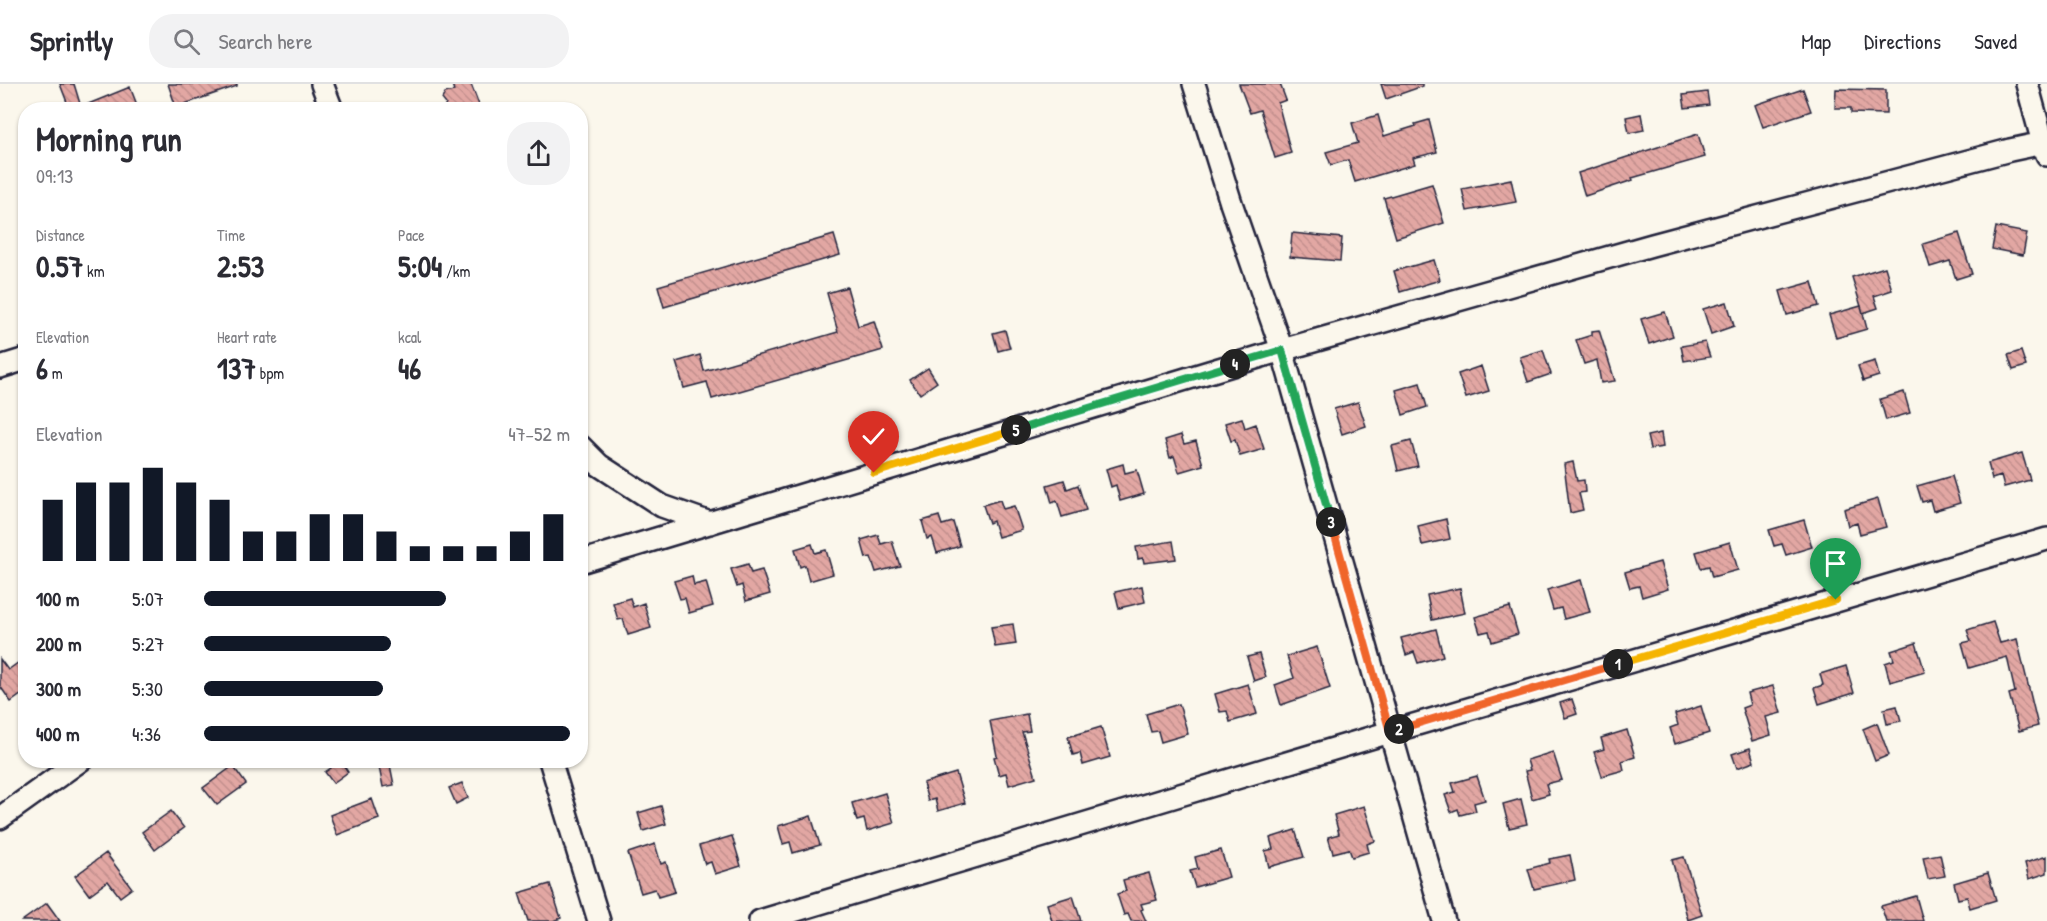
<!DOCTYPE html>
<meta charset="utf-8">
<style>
:root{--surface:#fff;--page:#f2f2f3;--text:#2b2b33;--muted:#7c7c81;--line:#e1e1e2;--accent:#111827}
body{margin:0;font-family:"Patrick Hand",sans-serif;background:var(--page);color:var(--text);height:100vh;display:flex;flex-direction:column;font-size:22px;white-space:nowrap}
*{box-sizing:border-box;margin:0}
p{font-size:20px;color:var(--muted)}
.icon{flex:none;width:33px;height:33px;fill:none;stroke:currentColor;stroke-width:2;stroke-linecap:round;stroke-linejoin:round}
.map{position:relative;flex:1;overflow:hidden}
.drawer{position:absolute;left:18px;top:18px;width:570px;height:666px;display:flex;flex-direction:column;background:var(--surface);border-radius:24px;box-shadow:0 2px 4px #0004}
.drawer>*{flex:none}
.pin{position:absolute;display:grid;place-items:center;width:51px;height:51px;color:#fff;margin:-62px -26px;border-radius:50% 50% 50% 0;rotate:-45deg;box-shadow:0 0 6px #0007}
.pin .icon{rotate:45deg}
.km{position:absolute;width:30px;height:30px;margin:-15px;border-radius:50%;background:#222;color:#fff;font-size:16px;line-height:30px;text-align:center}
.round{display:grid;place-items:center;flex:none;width:63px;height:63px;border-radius:24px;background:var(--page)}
.summary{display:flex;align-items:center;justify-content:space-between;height:102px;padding:0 18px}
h1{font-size:33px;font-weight:700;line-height:45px}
.figures{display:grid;grid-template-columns:repeat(3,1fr);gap:9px;height:102px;padding:6px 18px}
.figures div{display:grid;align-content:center}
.figures b{font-size:30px;font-weight:700}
.figures small{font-size:16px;font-weight:400}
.figures p{font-size:16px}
.chart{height:168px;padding:12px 18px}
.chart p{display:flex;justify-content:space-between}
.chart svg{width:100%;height:108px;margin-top:6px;stroke:var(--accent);stroke-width:6}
ul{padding:0 18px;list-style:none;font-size:20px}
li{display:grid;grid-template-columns:96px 72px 1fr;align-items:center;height:45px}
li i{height:15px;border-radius:8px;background:var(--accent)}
header{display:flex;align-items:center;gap:36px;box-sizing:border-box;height:84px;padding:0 30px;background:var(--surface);border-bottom:2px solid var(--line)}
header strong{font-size:28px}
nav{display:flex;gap:33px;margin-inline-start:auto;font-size:21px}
.search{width:420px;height:54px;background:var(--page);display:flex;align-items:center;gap:15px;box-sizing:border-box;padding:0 21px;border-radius:24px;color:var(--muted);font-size:22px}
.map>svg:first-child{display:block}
.building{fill:url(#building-back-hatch);stroke:#22223b;stroke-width:1.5}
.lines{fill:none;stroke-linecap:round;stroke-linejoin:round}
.minor-casing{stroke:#22223b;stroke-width:26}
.minor{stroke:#fbf7ec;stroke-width:21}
.split-1-casing{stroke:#fff;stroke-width:12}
.split-2-casing{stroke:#fff;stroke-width:12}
.split-3-casing{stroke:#fff;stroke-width:12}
.split-4-casing{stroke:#fff;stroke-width:12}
.split-5-casing{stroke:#fff;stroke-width:12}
.split-6-casing{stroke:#fff;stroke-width:12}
.split-1{stroke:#f5b400;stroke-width:8}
.split-2{stroke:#f0652b;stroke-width:8}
.split-3{stroke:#f0652b;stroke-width:8}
.split-4{stroke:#22a559;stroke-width:8}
.split-5{stroke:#22a559;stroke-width:8}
.split-6{stroke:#f5b400;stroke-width:8}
</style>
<header>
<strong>Sprintly</strong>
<div class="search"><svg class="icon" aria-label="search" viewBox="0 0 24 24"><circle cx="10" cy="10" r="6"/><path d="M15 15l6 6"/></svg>Search here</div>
<nav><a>Map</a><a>Directions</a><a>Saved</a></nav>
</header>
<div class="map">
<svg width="2047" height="837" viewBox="0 0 2047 837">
<defs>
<pattern id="building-back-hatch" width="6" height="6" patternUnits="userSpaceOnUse" patternTransform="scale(1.5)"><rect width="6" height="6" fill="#e2a7a3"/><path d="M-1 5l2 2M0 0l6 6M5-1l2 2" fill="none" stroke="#c28f8d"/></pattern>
</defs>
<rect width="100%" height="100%" fill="#fbf7ec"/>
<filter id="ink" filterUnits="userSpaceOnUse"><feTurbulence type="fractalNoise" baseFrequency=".0167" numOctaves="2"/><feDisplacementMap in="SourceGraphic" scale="12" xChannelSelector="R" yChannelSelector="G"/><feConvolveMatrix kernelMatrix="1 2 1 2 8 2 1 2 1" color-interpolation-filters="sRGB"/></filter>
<g filter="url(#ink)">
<path class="building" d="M 60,0 L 74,0 L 81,23 L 130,3 L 139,26 L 70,26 Z
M 168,0 L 237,0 L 237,2 L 176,23 Z
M 452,0 L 471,0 L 481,26 L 443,26 L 446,20 L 442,15 L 445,9 L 454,7 Z
M 1239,0 L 1280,0 L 1286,16 L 1278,19 L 1291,69 L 1275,74 L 1260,26 L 1250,29 Z
M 1381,0 L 1423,0 L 1423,2 L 1386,15 Z
M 1803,5 L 1811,27 L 1763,43 L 1755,21 Z
M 1836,5 L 1886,6 L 1886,30 L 1851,29 L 1851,24 L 1835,24 Z
M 1707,8 L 1709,21 L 1685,24 L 1683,11 Z
M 1641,30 L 1644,46 L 1629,49 L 1626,33 Z
M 1378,31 L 1384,52 L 1416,42 L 1415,40 L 1429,36 L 1437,68 L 1413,74 L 1415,80 L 1355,98 L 1348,76 L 1331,81 L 1326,68 L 1358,59 L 1352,39 Z
M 1698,50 L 1705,73 L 1632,94 L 1633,96 L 1585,112 L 1578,89 Z
M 1511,95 L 1516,118 L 1467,127 L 1462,105 Z
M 1432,100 L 1444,139 L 1396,154 L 1384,114 Z
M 1996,143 L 2027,149 L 2023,171 L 1992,165 Z
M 1292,149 L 1342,154 L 1340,177 L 1290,173 Z
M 1959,149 L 1972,190 L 1956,195 L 1950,177 L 1930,183 L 1923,160 Z
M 834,151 L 840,171 L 664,223 L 658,202 Z
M 1434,176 L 1440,196 L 1400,208 L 1394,187 Z
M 1885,183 L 1892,206 L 1874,212 L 1878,224 L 1863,229 L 1852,193 Z
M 1812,198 L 1819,222 L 1787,231 L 1780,207 Z
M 847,203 L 858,242 L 874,237 L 883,266 L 712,315 L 707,298 L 684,304 L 676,278 L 700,271 L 704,287 L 838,248 L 827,209 Z
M 1727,218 L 1734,242 L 1711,250 L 1703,225 Z
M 1861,222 L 1867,245 L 1836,254 L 1829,231 Z
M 1665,228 L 1673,252 L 1649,260 L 1641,235 Z
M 1005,246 L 1010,264 L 998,267 L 993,249 Z
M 1599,246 L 1615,297 L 1601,299 L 1597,276 L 1584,280 L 1576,256 L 1592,251 L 1592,247 Z
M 1705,258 L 1710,273 L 1684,277 L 1681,262 Z
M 1543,266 L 1551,290 L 1528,298 L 1520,273 Z
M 2021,267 L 2026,282 L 2013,286 L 2008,271 Z
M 1875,277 L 1879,292 L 1863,297 L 1858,282 Z
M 1481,282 L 1489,307 L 1466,314 L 1458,290 Z
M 928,284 L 937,298 L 920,310 L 910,296 Z
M 1420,299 L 1427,323 L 1403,331 L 1396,306 Z
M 1904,308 L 1910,329 L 1886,336 L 1880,315 Z
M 1358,318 L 1366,342 L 1342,350 L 1334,325 Z
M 1242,334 L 1245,344 L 1256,340 L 1264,365 L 1240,372 L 1235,356 L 1231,357 L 1225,339 Z
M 1661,349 L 1663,363 L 1650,365 L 1647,352 Z
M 1181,351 L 1184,360 L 1196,357 L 1203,381 L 1179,388 L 1174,372 L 1170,374 L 1165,356 Z
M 1411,357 L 1418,382 L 1398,387 L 1392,362 Z
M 2022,369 L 2030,396 L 2004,403 L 2001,392 L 1992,395 L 1988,379 Z
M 1573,378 L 1577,397 L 1584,396 L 1585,408 L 1579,409 L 1583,426 L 1570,429 L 1564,380 Z
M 1123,380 L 1125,389 L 1137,386 L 1144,410 L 1120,417 L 1116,401 L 1111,403 L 1106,385 Z
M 1952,392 L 1960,419 L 1933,427 L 1930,416 L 1922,418 L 1917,402 Z
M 1064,396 L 1067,405 L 1078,401 L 1086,426 L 1062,433 L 1057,417 L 1052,419 L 1047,401 Z
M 1878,415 L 1886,443 L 1860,450 L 1857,439 L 1848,442 L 1844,425 Z
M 1000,416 L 1003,425 L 1014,422 L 1022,446 L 998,453 L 993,437 L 989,439 L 983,421 Z
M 939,432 L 942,441 L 953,438 L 960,462 L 937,469 L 932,453 L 927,455 L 922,437 Z
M 1446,435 L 1450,455 L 1422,461 L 1418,442 Z
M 1804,436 L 1812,463 L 1786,471 L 1782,460 L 1774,462 L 1769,446 Z
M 878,451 L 881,460 L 892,457 L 900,482 L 876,488 L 871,473 L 866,474 L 861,456 Z
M 1173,457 L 1176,475 L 1144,479 L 1143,474 L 1138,475 L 1136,463 Z
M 1730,458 L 1738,486 L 1712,493 L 1709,482 L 1701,484 L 1696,468 Z
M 812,460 L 815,469 L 826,466 L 833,490 L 809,497 L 805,481 L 800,483 L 795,465 Z
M 1660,478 L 1668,505 L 1642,513 L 1639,502 L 1630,504 L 1625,488 Z
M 748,480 L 751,489 L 762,486 L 770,510 L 746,517 L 742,501 L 737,503 L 731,485 Z
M 692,492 L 694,501 L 706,498 L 713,522 L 689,529 L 685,514 L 680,515 L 674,497 Z
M 1581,496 L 1590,528 L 1564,535 L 1561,524 L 1553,526 L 1547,506 Z
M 1142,502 L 1145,518 L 1119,524 L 1115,508 Z
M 1460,504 L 1465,529 L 1432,536 L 1427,511 Z
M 630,514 L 633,523 L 644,519 L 651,544 L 628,551 L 623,535 L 618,536 L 613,519 Z
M 1510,523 L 1518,550 L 1492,558 L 1489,547 L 1480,549 L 1475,533 Z
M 1993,538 L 2000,559 L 2017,555 L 2038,642 L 2019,647 L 2009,610 L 2015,608 L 2007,573 L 1969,584 L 1962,559 L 1971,557 L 1967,546 Z
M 1013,540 L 1016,560 L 995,563 L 991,543 Z
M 1436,545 L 1443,572 L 1418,579 L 1414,568 L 1406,571 L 1401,554 Z
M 1916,559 L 1925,588 L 1890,598 L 1885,579 L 1894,576 L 1891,567 Z
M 1317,563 L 1330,604 L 1281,621 L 1275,601 L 1294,594 L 1287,572 Z
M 1259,570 L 1266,593 L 1254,597 L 1247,573 Z
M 26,573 L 26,607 L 11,618 L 0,602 L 0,575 L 8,586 Z
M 1846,582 L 1854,609 L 1819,620 L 1814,604 L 1823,601 L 1820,590 Z
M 1248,600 L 1257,630 L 1230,638 L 1227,627 L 1220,628 L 1215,610 Z
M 1773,602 L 1781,629 L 1766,633 L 1771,651 L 1752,657 L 1742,624 L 1750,621 L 1747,609 Z
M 1572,615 L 1577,630 L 1565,634 L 1560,619 Z
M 1179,620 L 1188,650 L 1161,658 L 1158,647 L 1151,648 L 1146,630 Z
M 1701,622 L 1709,649 L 1675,660 L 1670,644 L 1678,641 L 1675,630 Z
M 1897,622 L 1901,637 L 1887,640 L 1884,625 Z
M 1027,630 L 1030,647 L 1022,648 L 1036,693 L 1009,701 L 1006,689 L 999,691 L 994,673 L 997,672 L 990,637 Z
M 1877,639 L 1889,671 L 1875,677 L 1863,645 Z
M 1101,643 L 1110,673 L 1083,681 L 1080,669 L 1073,671 L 1068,653 Z
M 1627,646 L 1635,673 L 1622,677 L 1624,686 L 1602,692 L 1594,668 L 1604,665 L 1601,654 Z
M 1750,664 L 1754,678 L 1737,684 L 1732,670 Z
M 1553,668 L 1562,696 L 1546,700 L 1549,710 L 1532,715 L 1525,687 L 1530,686 L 1527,676 Z
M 325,676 L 340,676 L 348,688 L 333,699 L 325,688 L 331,684 Z
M 390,681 L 394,701 L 383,703 L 379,683 Z
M 233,682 L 246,700 L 217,721 L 203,704 Z
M 956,689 L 965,719 L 938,727 L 935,715 L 928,717 L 923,699 Z
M 1477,692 L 1485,716 L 1474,719 L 1476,727 L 1460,731 L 1458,725 L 1451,728 L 1445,711 L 1455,708 L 1452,699 Z
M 462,699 L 468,714 L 456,720 L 449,704 Z
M 885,709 L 894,739 L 867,747 L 864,735 L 857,737 L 852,719 Z
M 372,715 L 379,735 L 337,751 L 330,731 Z
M 1521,715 L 1527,740 L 1509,744 L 1503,720 Z
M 661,722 L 666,740 L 643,747 L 638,729 Z
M 1364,722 L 1375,757 L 1367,760 L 1369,768 L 1352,773 L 1349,765 L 1333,769 L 1328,753 L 1339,750 L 1334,731 Z
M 171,727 L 184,744 L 155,766 L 142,748 Z
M 811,732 L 820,761 L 793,769 L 790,758 L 783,760 L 778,742 Z
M 1295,746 L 1304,773 L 1269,783 L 1265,767 L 1273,765 L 1270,754 Z
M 732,752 L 741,782 L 715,790 L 711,778 L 705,780 L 699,762 Z
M 655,760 L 661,780 L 666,778 L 675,808 L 658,813 L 655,805 L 641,809 L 628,769 Z
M 1221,766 L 1229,793 L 1195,803 L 1190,787 L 1198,785 L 1195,773 Z
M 106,769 L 132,804 L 120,813 L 108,797 L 89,811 L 75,792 Z
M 1940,770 L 1945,792 L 1928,795 L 1923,773 Z
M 1570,771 L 1575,796 L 1534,805 L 1528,785 L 1550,779 L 1549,775 Z
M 2047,772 L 2047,789 L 2029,795 L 2025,779 Z
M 1684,773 L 1702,831 L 1688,836 L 1672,776 Z
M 1149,789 L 1157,816 L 1141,820 L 1143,825 L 1141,826 L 1146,837 L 1131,837 L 1128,830 L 1124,831 L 1117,810 L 1126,807 L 1123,796 Z
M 1988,789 L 1996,816 L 1970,824 L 1967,813 L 1958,815 L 1954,799 Z
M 550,800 L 561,834 L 553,837 L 528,837 L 519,809 Z
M 1073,812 L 1081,837 L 1052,837 L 1047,820 Z
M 1916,812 L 1923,837 L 1886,837 L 1881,822 Z
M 47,819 L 60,837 L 22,837 Z"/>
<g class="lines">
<g class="minor-casing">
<path id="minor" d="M 322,0 L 332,26
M 1194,0 L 1231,119 L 1282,266 L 1444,837
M 2027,0 L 2043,59 L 2047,58
M 0,283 L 26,275
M 580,362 L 599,381 L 662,422 L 710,439
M 580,478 L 1282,266 L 1652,161 L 2010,66 L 2043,59 L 2047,71
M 550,676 L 599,837
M 0,734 L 81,676
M 760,837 L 1390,648 L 2047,455"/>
</g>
<use href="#minor" class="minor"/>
</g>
</g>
<g class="lines" filter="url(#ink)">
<g class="split-1-casing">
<path id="split-1" d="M 1618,580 L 1836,516"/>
</g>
<g class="split-2-casing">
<path id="split-2" d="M 1399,645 L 1618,580"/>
</g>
<g class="split-3-casing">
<path id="split-3" d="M 1331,438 L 1390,648 L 1399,645"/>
</g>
<g class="split-4-casing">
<path id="split-4" d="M 1235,280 L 1282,266 L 1331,438"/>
</g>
<g class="split-5-casing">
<path id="split-5" d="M 1016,346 L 1235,280"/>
</g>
<g class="split-6-casing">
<path id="split-6" d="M 874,389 L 1016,346"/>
</g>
<use href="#split-1" class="split-1"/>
<use href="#split-2" class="split-2"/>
<use href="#split-3" class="split-3"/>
<use href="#split-4" class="split-4"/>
<use href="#split-5" class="split-5"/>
<use href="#split-6" class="split-6"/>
</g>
</svg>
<div class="pin" style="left:1836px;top:516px;background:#1e9e55"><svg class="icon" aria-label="arrive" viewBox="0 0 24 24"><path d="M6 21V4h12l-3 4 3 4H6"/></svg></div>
<div class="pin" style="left:874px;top:389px;background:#d93025"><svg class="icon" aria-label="check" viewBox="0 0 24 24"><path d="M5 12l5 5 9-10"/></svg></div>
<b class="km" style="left:1618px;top:580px">1</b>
<b class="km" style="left:1399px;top:645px">2</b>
<b class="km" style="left:1331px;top:438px">3</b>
<b class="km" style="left:1235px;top:280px">4</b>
<b class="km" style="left:1016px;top:346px">5</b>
<section class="drawer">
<div class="summary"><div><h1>Morning run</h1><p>09:13</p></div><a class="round"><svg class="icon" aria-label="share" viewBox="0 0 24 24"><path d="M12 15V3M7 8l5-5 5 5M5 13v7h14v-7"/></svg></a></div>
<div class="figures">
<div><p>Distance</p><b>0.57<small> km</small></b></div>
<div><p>Time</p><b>2:53</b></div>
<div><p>Pace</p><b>5:04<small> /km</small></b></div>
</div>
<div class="figures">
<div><p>Elevation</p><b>6<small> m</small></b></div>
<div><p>Heart rate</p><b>137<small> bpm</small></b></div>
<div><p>kcal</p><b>46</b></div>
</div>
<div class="chart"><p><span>Elevation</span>47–52 m</p>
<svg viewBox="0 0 160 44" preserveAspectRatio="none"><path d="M5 44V19M15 44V12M25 44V12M35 44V6M45 44V12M55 44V19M65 44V32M75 44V32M85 44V25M95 44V25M105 44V32M115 44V38M125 44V38M135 44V38M145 44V32M155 44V25"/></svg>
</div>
<ul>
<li><b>100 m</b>5:07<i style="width:66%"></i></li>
<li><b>200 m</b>5:27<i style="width:51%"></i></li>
<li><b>300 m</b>5:30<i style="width:49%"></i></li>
<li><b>400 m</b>4:36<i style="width:100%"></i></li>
</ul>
</section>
</div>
